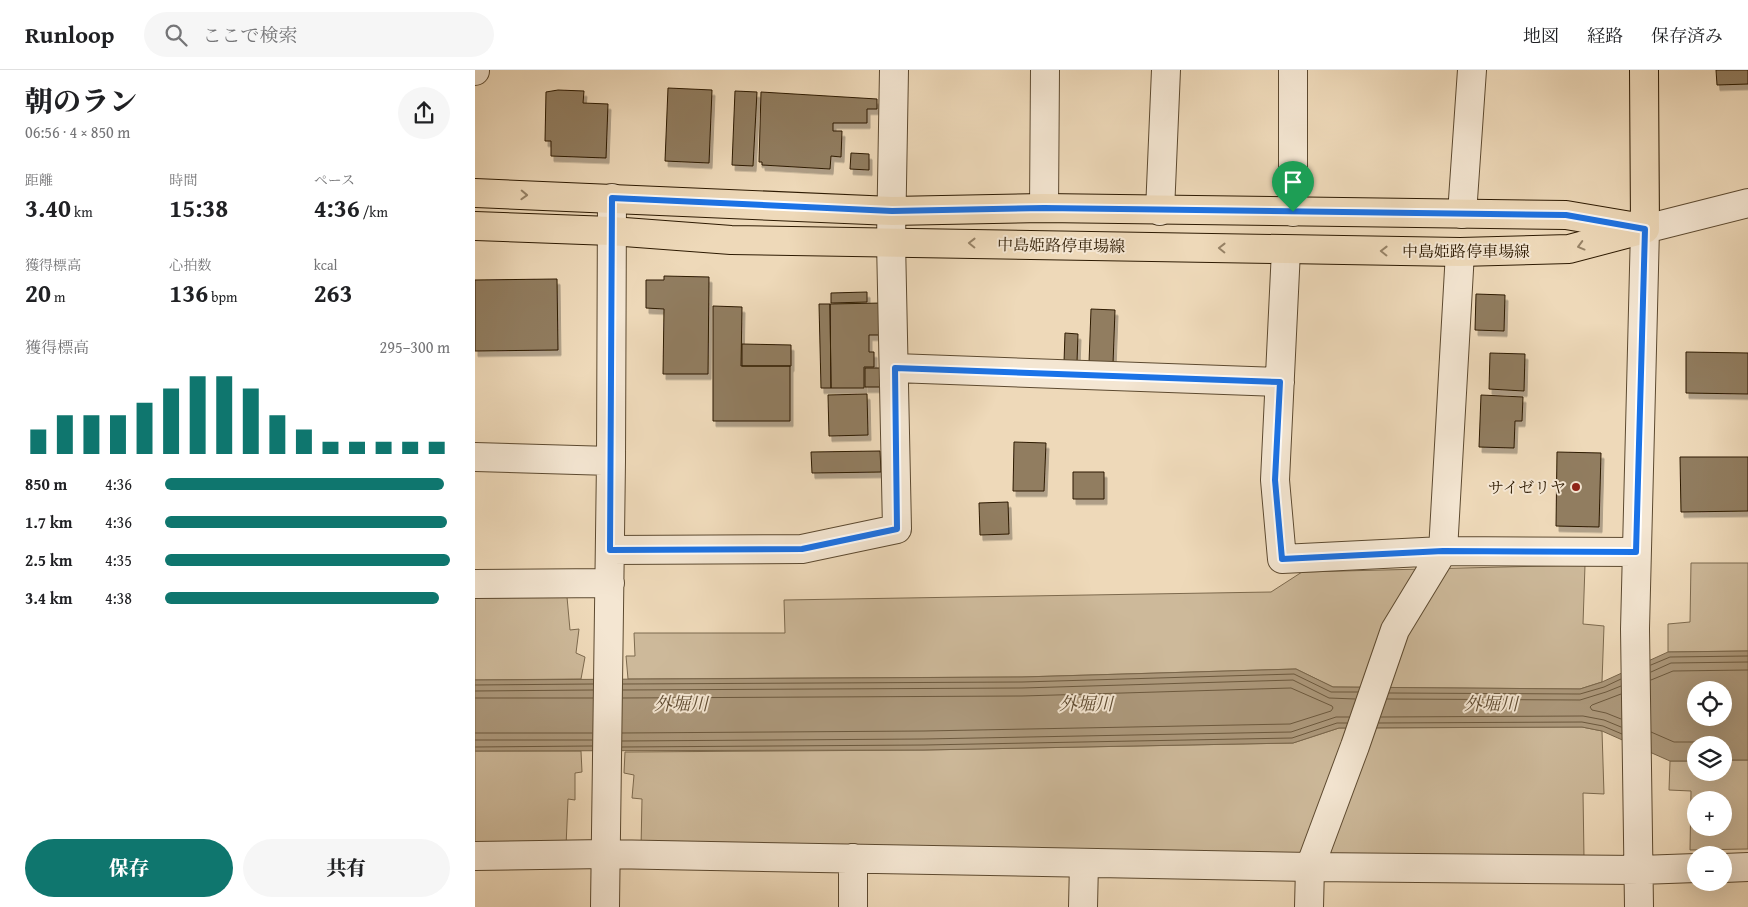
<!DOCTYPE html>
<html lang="ja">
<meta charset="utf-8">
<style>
:root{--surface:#fff;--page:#f6f6f6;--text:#202124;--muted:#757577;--line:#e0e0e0;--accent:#0f766e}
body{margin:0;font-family:"Gentium Book Plus","Noto Serif JP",serif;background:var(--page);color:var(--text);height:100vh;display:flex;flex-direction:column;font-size:19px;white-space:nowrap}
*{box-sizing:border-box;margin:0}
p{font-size:16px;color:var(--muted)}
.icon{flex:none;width:28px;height:28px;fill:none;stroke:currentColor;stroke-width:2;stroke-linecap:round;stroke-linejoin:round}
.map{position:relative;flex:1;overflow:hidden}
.drawer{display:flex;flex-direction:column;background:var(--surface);width:475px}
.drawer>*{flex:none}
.buttons{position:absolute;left:1212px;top:611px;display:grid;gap:10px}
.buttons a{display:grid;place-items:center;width:45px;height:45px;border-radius:50%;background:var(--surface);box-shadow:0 5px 20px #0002;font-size:25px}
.pin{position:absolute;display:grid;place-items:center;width:42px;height:42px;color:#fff;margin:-51px -21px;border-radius:50% 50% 50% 0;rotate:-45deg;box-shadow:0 0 5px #0007}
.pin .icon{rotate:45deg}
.round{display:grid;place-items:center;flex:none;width:52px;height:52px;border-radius:26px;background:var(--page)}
.overview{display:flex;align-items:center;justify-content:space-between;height:85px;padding:0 25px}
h1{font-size:28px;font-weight:800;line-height:38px}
.metrics{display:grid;grid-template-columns:repeat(3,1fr);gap:8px;height:85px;padding:5px 25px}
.metrics div{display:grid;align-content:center}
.metrics b{font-size:25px;font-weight:800}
.metrics small{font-size:14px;font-weight:400}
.metrics p{font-size:14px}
.chart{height:140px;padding:10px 25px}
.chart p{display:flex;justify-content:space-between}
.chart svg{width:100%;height:90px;margin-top:5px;stroke:var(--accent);stroke-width:6}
.primary-button{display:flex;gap:10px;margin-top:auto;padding:10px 25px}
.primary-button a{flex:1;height:58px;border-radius:30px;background:var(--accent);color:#fff;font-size:20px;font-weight:800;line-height:58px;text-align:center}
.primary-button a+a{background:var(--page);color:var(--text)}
ul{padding:0 25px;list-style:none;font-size:16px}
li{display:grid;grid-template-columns:80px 60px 1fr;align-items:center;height:38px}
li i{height:12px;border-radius:6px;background:var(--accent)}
header{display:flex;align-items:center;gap:30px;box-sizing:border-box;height:70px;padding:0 25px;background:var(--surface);border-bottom:1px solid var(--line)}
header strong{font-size:24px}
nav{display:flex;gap:28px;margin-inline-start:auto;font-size:18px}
.search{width:350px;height:45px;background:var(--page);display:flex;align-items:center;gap:12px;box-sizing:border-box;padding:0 18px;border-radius:28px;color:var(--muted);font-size:19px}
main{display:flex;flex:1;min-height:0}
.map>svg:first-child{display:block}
.green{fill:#cdb99a;stroke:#7d6a4e;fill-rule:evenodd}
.water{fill:#ac987b;stroke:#79664b;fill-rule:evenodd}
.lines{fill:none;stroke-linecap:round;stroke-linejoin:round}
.shore{stroke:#6c593e;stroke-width:1}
.building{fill:#917d61;stroke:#2d1a02;filter:url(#shadow)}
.minor-casing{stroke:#5d4a30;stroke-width:30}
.major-casing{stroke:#2d1a02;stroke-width:30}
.minor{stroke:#f4e6d2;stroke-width:28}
.major{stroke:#eed9b9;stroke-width:28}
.oneway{stroke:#978367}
.route-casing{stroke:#fff;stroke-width:10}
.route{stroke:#1a73e8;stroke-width:6}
.poi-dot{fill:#8f2418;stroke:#f4e6d2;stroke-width:2}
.labels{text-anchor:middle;stroke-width:4;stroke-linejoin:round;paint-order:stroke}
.street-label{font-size:16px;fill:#2d1a02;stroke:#f4e6d2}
.poi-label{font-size:16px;fill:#2d1a02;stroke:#f4e6d2;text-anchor:end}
.water-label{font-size:18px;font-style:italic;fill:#604c32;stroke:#f4e6d2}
</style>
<header>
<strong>Runloop</strong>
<div class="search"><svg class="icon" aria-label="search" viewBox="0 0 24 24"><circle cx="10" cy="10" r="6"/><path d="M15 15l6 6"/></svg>ここで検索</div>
<nav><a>地図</a><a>経路</a><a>保存済み</a></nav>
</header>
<main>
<section class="drawer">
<div class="overview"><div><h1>朝のラン</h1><p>06:56 · 4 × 850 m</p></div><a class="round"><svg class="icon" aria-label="share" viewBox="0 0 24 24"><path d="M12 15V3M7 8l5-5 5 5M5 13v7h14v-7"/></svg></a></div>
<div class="metrics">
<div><p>距離</p><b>3.40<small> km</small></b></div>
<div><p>時間</p><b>15:38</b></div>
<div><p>ペース</p><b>4:36<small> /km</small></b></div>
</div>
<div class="metrics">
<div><p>獲得標高</p><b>20<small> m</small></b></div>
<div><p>心拍数</p><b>136<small> bpm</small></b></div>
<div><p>kcal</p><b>263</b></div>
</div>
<div class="chart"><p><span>獲得標高</span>295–300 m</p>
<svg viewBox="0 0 160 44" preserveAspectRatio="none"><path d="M5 44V32M15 44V25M25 44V25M35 44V25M45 44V19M55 44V12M65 44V6M75 44V6M85 44V12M95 44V25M105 44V32M115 44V38M125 44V38M135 44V38M145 44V38M155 44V38"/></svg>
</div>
<ul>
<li><b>850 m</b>4:36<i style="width:98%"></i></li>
<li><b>1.7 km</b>4:36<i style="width:99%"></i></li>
<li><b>2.5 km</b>4:35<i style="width:100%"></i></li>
<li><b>3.4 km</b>4:38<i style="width:96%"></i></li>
</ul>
<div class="primary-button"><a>保存</a><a>共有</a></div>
</section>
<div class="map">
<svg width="1273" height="837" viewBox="0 0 1273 837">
<defs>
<filter id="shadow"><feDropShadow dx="3" dy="5.5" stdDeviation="0" flood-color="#0004"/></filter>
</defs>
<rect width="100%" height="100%" fill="#eed9b9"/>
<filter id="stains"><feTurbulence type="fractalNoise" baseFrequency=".004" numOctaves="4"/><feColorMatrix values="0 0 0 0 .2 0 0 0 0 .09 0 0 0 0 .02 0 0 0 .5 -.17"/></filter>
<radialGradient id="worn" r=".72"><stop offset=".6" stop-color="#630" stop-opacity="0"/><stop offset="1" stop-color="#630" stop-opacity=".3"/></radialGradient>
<path class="green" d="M 1216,493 L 1273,493 L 1273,581 L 1193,582 L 1193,554 L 1215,552 Z
M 1110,495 L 1108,554 L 1129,556 L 1127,612 L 1105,619 L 858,617 L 821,599 L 547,607 L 153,609 L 151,586 L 160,586 L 159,563 L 310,563 L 309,530 L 796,522 L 827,502 Z
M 0,527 L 92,527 L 95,560 L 104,559 L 101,583 L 110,587 L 106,609 L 0,610 Z
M 1107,657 L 1127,661 L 1129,724 L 1108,723 L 1109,788 L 166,778 L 167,729 L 157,728 L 159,705 L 149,703 L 150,682 L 449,680 L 818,673 L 864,658 Z
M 0,681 L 106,681 L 107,702 L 100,703 L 100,730 L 93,729 L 91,777 L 0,776 Z
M 1249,690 L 1273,690 L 1273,779 L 1215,780 L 1216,721 L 1194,720 L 1195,691 L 1221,691 L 1221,702 L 1249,702 ZM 1221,730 L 1249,730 L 1249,758 L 1221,758 Z"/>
<path class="water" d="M 1273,581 L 1273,690 L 1249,690 L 1249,675 L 1221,675 L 1221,691 L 1195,691 L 1127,661 L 1107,657 L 864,658 L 818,673 L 449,680 L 0,681 L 0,610 L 547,607 L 821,599 L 858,617 L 1105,619 L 1127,612 L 1193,582 ZM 1221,620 L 1249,620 L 1249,648 L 1221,648 Z"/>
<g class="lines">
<path class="shore" d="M 1176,595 L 1195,587 L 1273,586
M 1176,602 L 1196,593 L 1273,592
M 1176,610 L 1198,601 L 1273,600
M 148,614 L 547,612 L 819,604 L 856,622 L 883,622
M 0,615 L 118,614
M 148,620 L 547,618 L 818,610 L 854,628 L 880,629
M 0,621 L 118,620
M 914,623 L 1105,624 L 1129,617 L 1146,609
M 1146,624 L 1117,635 L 1115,637 L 1117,640 L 1131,643 L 1146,649
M 0,628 L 118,628
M 912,629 L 1105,630 L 1131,622 L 1146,616
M 906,647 L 1108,646 L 1129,650 L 1146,657
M 904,653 L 1107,652 L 1128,656 L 1147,664
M 1176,662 L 1199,672 L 1223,672 L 1231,675
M 0,663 L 117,663
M 147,663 L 449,661 L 815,654 L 856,641 L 858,638 L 857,636 L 816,618 L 547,626 L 148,628
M 0,670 L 117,670
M 147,671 L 449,669 L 816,662 L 861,647 L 874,647
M 0,677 L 117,676
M 147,677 L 449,675 L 817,668 L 862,653 L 872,653"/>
</g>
<path class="building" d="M 1241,0 L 1273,0 L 1273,14 L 1242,15 Z
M 193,18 L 237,20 L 234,93 L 190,91 Z
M 83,20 L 109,21 L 108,33 L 133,34 L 131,88 L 76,86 L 76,71 L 70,71 L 71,22 Z
M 260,21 L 282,22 L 278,96 L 257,95 Z
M 286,22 L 402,29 L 402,39 L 392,39 L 392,53 L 358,53 L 358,61 L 367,61 L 366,87 L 356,86 L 355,99 L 287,95 L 287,92 L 284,92 Z
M 376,83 L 394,84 L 394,100 L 375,99 Z
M 189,206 L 234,207 L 233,304 L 188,304 L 189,239 L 171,238 L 171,210 L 189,210 Z
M 82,209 L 83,280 L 0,281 L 0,210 Z
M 392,222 L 392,232 L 356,233 L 356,223 Z
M 1001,224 L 1030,225 L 1029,261 L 1000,260 Z
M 407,233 L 408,265 L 394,265 L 394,282 L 399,282 L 399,297 L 389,297 L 389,318 L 356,318 L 355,234 Z
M 344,234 L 355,234 L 356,318 L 346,318 Z
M 238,236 L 267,237 L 266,296 L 315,296 L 315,351 L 238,351 Z
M 616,239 L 640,240 L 638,294 L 614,293 Z
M 590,263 L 603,264 L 602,292 L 589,292 Z
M 267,274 L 316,275 L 316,296 L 267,296 Z
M 1211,282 L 1273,283 L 1273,324 L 1211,323 Z
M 1015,283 L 1050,284 L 1049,321 L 1014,319 Z
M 390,298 L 410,298 L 410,317 L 390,317 Z
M 392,324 L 393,365 L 354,366 L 353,325 Z
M 1006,325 L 1048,327 L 1047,351 L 1040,351 L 1039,378 L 1004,377 Z
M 539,372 L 571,373 L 569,421 L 538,421 Z
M 405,381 L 406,402 L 337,403 L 336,382 Z
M 1082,382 L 1126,383 L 1124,457 L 1081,456 Z
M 1205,387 L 1273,387 L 1273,441 L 1206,442 Z
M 598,402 L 629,402 L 629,429 L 598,429 Z
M 533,432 L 534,464 L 505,465 L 504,433 Z"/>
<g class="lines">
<g class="minor-casing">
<path id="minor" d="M 0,1 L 0,0
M 569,138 L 570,0
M 685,141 L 691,0
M 818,142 L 818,0
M 987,144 L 997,0
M 811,180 L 800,410 L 807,489 L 968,481 L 1161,482
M 420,298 L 805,312
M 0,387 L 136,391
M 135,480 L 327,479 L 422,459 L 416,171 L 419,0
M 0,514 L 135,513
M 0,786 L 130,784 L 835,797 L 1165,800 L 1221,798
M 1249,798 L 1273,797
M 130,837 L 136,391 L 137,128
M 378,837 L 378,788
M 608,837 L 609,793
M 834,837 L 835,797 L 880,676 L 920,560 L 968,481 L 985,182
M 1164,837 L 1160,559 L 1170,159 L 1273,133"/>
</g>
<g class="major-casing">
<path id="major" d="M 1169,0 L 1170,159
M 0,123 L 417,141 L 569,138 L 1091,145 L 1162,157
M 0,156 L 136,161 L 256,170 L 985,182 L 1094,179 L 1170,159"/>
</g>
<use href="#minor" class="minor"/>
<use href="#major" class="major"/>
</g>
<defs><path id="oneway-chevron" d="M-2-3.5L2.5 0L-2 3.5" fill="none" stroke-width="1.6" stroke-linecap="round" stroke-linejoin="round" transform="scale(1.25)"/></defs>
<g class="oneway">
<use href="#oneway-chevron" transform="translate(49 125) rotate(2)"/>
<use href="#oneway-chevron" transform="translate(497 173) rotate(-179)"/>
<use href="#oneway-chevron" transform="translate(1106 176) rotate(165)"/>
<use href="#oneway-chevron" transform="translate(747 178) rotate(-179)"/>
<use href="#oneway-chevron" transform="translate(909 181) rotate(-179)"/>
</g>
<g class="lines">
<g class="route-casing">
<path id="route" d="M 137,128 L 417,141 L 569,138 L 1091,145 L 1170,159 L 1161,482 L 968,481 L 807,489 L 800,410 L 805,312 L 420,298 L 422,459 L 327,479 L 135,480 Z"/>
</g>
<use href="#route" class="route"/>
</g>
<circle class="poi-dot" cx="1101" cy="417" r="5"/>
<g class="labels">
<g class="street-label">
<text transform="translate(586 175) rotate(1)" y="6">中島姫路停車場線</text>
<text x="991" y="187">中島姫路停車場線</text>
</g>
<g class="poi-label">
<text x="1091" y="423">サイゼリヤ</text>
</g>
<g class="water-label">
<text x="206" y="640">外堀川</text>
<text x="611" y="640">外堀川</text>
<text x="1016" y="640">外堀川</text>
</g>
</g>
<rect width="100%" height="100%" filter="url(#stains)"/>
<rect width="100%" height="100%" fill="url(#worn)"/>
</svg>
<div class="buttons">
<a><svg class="icon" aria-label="locate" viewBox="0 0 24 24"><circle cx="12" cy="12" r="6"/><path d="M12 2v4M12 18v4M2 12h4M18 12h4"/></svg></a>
<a><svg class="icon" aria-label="layers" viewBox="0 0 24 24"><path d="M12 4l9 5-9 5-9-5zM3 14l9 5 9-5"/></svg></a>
<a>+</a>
<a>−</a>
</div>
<div class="pin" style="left:818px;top:142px;background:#1e9e55"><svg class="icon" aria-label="arrive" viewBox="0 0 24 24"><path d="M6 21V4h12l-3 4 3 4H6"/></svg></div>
</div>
</main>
